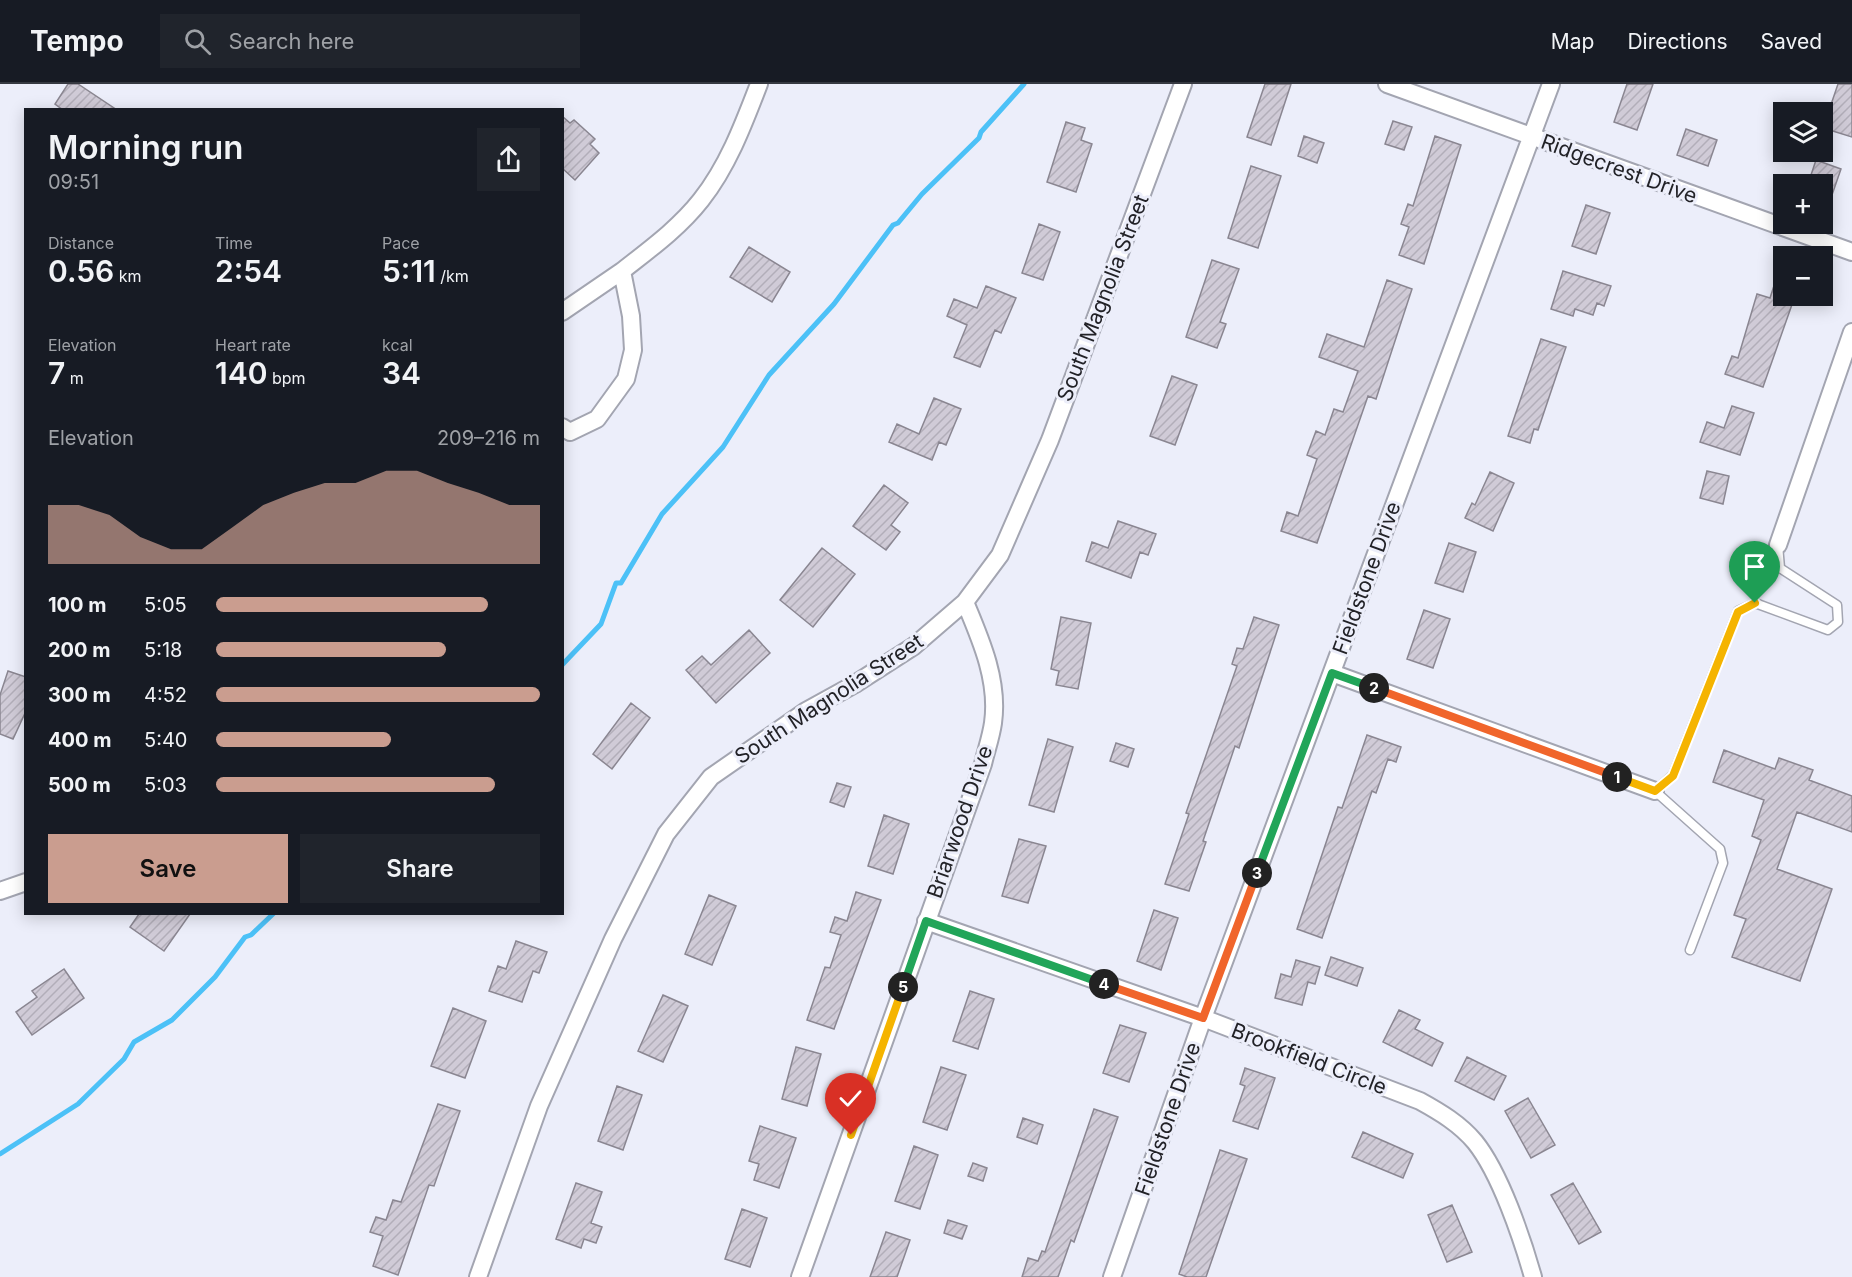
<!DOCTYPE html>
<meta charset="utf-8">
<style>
:root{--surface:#171b24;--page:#20242c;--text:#f1f3f6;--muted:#9ea1a6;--line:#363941;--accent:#ca9d8f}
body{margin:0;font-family:Inter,sans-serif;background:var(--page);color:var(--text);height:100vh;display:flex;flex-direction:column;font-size:22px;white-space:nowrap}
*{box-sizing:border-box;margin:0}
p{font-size:20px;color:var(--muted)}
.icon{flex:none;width:33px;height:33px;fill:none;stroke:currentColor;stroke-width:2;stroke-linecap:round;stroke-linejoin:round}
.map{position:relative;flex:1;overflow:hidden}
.side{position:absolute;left:24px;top:24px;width:540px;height:807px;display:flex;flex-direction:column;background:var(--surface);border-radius:0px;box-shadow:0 3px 15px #0003}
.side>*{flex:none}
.controls{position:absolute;left:1773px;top:18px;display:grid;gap:12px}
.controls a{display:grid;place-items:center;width:60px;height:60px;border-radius:0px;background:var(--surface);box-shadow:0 3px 15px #0003;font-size:30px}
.pin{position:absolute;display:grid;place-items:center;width:51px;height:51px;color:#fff;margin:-62px -26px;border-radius:50% 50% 50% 0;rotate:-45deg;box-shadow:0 0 6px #0007}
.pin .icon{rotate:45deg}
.km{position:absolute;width:30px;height:30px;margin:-15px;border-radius:50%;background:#222;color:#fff;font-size:16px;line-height:30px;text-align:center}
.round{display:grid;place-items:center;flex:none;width:63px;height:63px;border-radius:0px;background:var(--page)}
.headline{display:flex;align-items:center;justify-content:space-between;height:102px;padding:0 24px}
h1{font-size:33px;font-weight:600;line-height:45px}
.metrics{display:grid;grid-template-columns:repeat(3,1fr);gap:9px;height:102px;padding:6px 24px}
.metrics div{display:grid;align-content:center}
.metrics b{font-size:30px;font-weight:600}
.metrics small{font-size:16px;font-weight:400}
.metrics p{font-size:16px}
.chart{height:168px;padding:12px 24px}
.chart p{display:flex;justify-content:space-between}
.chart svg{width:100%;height:108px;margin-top:6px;fill:var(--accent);opacity:.7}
.action{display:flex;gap:12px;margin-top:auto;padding:12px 24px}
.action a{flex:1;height:69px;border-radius:0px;background:var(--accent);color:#111;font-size:24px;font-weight:600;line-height:69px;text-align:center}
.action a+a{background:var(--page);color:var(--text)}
ul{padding:0 24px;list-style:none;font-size:20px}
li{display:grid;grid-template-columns:96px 72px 1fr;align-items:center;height:45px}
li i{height:15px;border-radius:8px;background:var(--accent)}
header{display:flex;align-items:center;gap:36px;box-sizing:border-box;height:84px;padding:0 30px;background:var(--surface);border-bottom:2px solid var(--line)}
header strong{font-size:28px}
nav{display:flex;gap:33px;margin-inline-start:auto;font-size:21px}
.search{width:420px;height:54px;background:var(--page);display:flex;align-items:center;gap:15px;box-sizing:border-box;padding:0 21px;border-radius:0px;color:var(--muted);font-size:22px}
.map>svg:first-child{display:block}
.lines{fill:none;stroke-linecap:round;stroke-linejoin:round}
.stream{stroke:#4cc1f7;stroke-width:5}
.building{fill:url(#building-hatch);stroke:#8a8691;stroke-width:1.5}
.lane-casing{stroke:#a3a5b1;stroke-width:11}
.street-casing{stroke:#a3a5b1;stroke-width:20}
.lane{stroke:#fff;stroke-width:8}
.street{stroke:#fff;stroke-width:16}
.split-1-casing{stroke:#fff;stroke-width:12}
.split-2-casing{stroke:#fff;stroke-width:12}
.split-3-casing{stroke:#fff;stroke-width:12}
.split-4-casing{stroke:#fff;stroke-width:12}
.split-5-casing{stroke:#fff;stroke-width:12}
.split-6-casing{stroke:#fff;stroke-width:12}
.split-1{stroke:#f5b400;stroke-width:8}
.split-2{stroke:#f0652b;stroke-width:8}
.split-3{stroke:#22a559;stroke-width:8}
.split-4{stroke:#f0652b;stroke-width:8}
.split-5{stroke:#22a559;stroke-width:8}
.split-6{stroke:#f5b400;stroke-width:8}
.labels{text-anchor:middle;stroke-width:6;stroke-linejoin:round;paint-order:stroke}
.street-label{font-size:21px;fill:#222227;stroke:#eceefa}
</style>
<header>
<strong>Tempo</strong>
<div class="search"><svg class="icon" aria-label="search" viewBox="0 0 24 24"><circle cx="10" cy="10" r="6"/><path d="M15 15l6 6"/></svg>Search here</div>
<nav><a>Map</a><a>Directions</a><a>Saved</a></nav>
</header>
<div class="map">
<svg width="1852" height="1193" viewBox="0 0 1852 1193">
<defs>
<pattern id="building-hatch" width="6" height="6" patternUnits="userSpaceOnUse" patternTransform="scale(1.5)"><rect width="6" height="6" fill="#d0cbd7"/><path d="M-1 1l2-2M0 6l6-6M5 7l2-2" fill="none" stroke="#b2aeb9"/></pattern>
</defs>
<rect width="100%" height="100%" fill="#eceefa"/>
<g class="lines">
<path class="stream" d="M 562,581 L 601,540 L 616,499 L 621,499 L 662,430 L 723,363 L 769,291 L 834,220 L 893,141 L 898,139 L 922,110 L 979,54 L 981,48 L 1024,0
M 0,1070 L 78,1020 L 124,975 L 134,958 L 172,936 L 215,893 L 245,853 L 251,851 L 273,830"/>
</g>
<path class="building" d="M 68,0 L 78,0 L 117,26 L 63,26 L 55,20 Z
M 1265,0 L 1291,0 L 1271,61 L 1247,53 Z
M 1627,0 L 1653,0 L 1637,46 L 1614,38 Z
M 1838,0 L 1852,0 L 1852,53 L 1823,44 Z
M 562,32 L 570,39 L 574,36 L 595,55 L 590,60 L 599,69 L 575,96 L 562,84 Z
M 1393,37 L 1412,43 L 1404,66 L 1385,60 Z
M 1066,38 L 1085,44 L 1081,56 L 1092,60 L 1076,108 L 1047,98 Z
M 1686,45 L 1717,56 L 1708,82 L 1677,71 Z
M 1304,52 L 1324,59 L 1317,79 L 1298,72 Z
M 1435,52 L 1461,61 L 1424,180 L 1399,171 L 1409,143 L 1401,140 L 1408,120 L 1413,122 Z
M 1816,76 L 1841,85 L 1825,131 L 1822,131 L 1822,100 L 1808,100 Z
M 1251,82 L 1281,92 L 1258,164 L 1228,154 Z
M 1586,121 L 1610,129 L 1596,170 L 1572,162 Z
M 1039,140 L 1060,148 L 1043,196 L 1022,189 Z
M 749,163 L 790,188 L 772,218 L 730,193 Z
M 1212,176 L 1239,185 L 1220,238 L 1226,240 L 1217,264 L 1186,253 Z
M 1781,180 L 1784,181 L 1784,212 L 1795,212 L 1763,303 L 1725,290 L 1732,272 L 1738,274 L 1757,210 L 1770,214 Z
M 1563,187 L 1611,202 L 1604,222 L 1597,219 L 1593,231 L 1575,225 L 1573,232 L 1551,225 Z
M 1387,196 L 1412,205 L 1376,315 L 1368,312 L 1317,459 L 1281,447 L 1287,428 L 1298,432 L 1317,375 L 1307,371 L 1316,347 L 1325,351 L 1334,325 L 1343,328 L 1358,287 L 1319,273 L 1327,250 L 1364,263 Z
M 986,202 L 1016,214 L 1001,249 L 995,246 L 980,283 L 954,273 L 967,241 L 947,232 L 954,215 L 977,224 Z
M 1541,255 L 1566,263 L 1538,346 L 1534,345 L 1530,359 L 1508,352 Z
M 1172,292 L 1197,301 L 1175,361 L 1150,352 Z
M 934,314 L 961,325 L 946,361 L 939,358 L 932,376 L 889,358 L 897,340 L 919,350 Z
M 1732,322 L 1754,329 L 1740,371 L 1700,358 L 1707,338 L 1724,344 Z
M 1707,387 L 1729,392 L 1723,420 L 1700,414 Z
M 1490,388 L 1514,399 L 1493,447 L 1465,434 L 1472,419 L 1475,421 Z
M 884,401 L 908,419 L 891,441 L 900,448 L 886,466 L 853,442 Z
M 1118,437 L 1156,450 L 1148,471 L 1140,468 L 1131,494 L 1086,477 L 1092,458 L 1108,464 Z
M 1449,459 L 1476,468 L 1463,508 L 1435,499 Z
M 822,464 L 855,490 L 813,543 L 780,516 Z
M 1424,526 L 1450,535 L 1433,584 L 1407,575 Z
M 1061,533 L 1091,539 L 1078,605 L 1056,601 L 1059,587 L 1051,585 Z
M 1254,533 L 1279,541 L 1239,664 L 1235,662 L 1203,757 L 1206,758 L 1189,807 L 1165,800 L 1189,730 L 1186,729 L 1237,582 L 1232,580 L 1237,564 L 1243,565 Z
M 749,546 L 770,569 L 716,619 L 686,586 L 702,572 L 711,581 Z
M 8,587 L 26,593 L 26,627 L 13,655 L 0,650 L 0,611 Z
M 631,619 L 650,634 L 612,685 L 593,670 Z
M 1367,651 L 1401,663 L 1396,678 L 1388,675 L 1376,709 L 1372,707 L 1322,854 L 1297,845 L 1338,723 L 1342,724 Z
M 1048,655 L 1073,663 L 1054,728 L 1029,721 Z
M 1116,659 L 1134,665 L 1128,683 L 1110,677 Z
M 1724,666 L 1775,685 L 1779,674 L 1813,686 L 1809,696 L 1852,712 L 1852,748 L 1797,728 L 1777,785 L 1832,805 L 1800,897 L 1732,873 L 1746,835 L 1734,831 L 1761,756 L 1752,752 L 1764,716 L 1713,698 Z
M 837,699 L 851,703 L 844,723 L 830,718 Z
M 884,731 L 909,740 L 893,790 L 868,782 Z
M 1019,755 L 1046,762 L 1028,819 L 1002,812 Z
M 856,808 L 881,816 L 834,945 L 807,936 L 825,883 L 830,884 L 841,851 L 830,848 L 835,833 L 847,837 Z
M 709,811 L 736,822 L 712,881 L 685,870 Z
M 1154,826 L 1178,834 L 1161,886 L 1137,877 Z
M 139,830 L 190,830 L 164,867 L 130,843 Z
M 516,857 L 547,868 L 539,889 L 533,887 L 522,918 L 489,907 L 498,882 L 506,885 Z
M 1331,873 L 1363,884 L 1357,902 L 1325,891 Z
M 1296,876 L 1320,883 L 1315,900 L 1308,898 L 1302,921 L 1275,914 L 1281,890 L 1291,893 Z
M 64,885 L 84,914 L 32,951 L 16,928 L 37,913 L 32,907 Z
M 970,907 L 994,915 L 978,965 L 953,957 Z
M 663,911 L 688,922 L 663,978 L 638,967 Z
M 453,924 L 486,937 L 465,994 L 431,982 Z
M 1399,926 L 1420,936 L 1415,945 L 1443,959 L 1432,982 L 1383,958 Z
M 1120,941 L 1146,949 L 1129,998 L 1103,989 Z
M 796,963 L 821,970 L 807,1022 L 782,1015 Z
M 1467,973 L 1506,992 L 1494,1016 L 1455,997 Z
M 941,983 L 966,991 L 947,1046 L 923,1038 Z
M 1245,984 L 1275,994 L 1258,1045 L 1233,1037 L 1245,1002 L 1240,1000 Z
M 617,1002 L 642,1011 L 623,1066 L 598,1057 Z
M 1528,1014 L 1555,1061 L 1531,1074 L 1505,1027 Z
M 438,1020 L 460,1027 L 434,1102 L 429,1101 L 398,1191 L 373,1182 L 383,1152 L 370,1148 L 376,1133 L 386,1136 L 393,1116 L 401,1118 Z
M 1094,1025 L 1118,1033 L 1074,1158 L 1071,1156 L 1058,1193 L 1022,1193 L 1028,1174 L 1038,1177 L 1042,1167 L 1045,1168 Z
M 1023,1034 L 1043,1041 L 1037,1060 L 1017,1053 Z
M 760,1042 L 796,1054 L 779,1104 L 754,1096 L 759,1080 L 749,1077 Z
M 1363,1048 L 1413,1070 L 1403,1094 L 1352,1073 Z
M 914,1062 L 938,1071 L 920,1125 L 895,1117 Z
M 1220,1066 L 1247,1075 L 1206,1193 L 1187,1193 L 1179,1190 Z
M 973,1079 L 987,1084 L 983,1097 L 968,1092 Z
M 576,1099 L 602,1108 L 591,1139 L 602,1143 L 596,1159 L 584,1155 L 581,1164 L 556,1155 Z
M 1573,1099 L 1601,1148 L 1579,1160 L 1551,1111 Z
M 1452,1121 L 1472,1168 L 1447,1178 L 1428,1131 Z
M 742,1125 L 767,1134 L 750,1183 L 725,1175 Z
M 948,1136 L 967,1142 L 962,1155 L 944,1149 Z
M 886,1148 L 910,1156 L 897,1193 L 870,1193 Z"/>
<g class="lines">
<g class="lane-casing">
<path id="lane" d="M 1690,866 L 1723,779 L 1720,765 L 1655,707 L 1673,691 L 1738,527 L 1755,519 L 1828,546 L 1838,538 L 1837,521 L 1780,484 L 1778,461"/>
</g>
<g class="street-casing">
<path id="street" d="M 1387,0 L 1852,168
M 622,187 C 650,165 679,144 701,116 C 728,82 744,39 759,0
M 562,228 L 622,187 L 631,232 L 633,266 L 626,295 L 597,335 L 570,348 L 562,343
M 1778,461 L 1852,248
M 1332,589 L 1655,707
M 0,807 L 26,798
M 926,837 L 1203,934 L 1420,1017 C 1440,1028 1460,1040 1475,1058 C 1500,1089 1522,1154 1533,1193
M 478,1193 L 539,1022 L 613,855 L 666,750 L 711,693 L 806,627 L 855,600 L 914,562 L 965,518 L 1000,471 L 1050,356 L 1183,0
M 800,1193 L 983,680 C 986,667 991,653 993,639 C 999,597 981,556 965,518
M 1112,1193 L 1203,934 L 1551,0"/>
</g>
<use href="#lane" class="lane"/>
<use href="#street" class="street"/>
</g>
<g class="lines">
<g class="split-1-casing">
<path id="split-1" d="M 1617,693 L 1655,707 L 1673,692 L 1738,528 L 1755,519"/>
</g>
<g class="split-2-casing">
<path id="split-2" d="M 1374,604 L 1617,693"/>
</g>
<g class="split-3-casing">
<path id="split-3" d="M 1257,789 L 1332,589 L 1374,604"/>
</g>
<g class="split-4-casing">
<path id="split-4" d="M 1104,900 L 1203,934 L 1257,789"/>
</g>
<g class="split-5-casing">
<path id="split-5" d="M 903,903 L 926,837 L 1104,900"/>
</g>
<g class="split-6-casing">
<path id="split-6" d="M 851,1051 L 903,903"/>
</g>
<use href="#split-1" class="split-1"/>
<use href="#split-2" class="split-2"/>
<use href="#split-3" class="split-3"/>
<use href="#split-4" class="split-4"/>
<use href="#split-5" class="split-5"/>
<use href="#split-6" class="split-6"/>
</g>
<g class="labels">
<g class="street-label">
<text transform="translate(1619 85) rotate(20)" y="7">Ridgecrest Drive</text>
<text transform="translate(1103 214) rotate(-69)" y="7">South Magnolia Street</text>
<text transform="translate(1367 494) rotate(-70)" y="7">Fieldstone Drive</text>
<text transform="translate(829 615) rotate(-33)" y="7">South Magnolia Street</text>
<text transform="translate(960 738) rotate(-71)" y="7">Briarwood Drive</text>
<text transform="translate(1309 975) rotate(21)" y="7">Brookfield Circle</text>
<text transform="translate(1168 1035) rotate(-71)" y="7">Fieldstone Drive</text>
</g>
</g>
</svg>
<div class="controls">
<a><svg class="icon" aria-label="layers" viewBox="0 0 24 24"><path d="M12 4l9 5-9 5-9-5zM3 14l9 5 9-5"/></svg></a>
<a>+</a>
<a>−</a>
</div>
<div class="pin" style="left:1755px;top:519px;background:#1e9e55"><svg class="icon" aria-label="arrive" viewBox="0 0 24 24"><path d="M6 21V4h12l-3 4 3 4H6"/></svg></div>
<div class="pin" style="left:851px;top:1051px;background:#d93025"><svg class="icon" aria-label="check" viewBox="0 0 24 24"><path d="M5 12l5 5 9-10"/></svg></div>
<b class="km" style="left:1617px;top:693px">1</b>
<b class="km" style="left:1374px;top:604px">2</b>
<b class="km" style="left:1257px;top:789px">3</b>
<b class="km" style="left:1104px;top:900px">4</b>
<b class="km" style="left:903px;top:903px">5</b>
<section class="side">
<div class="headline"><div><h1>Morning run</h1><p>09:51</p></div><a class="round"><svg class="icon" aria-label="share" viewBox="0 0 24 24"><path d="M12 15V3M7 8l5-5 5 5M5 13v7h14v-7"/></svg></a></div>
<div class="metrics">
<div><p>Distance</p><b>0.56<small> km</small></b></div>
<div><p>Time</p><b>2:54</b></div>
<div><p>Pace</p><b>5:11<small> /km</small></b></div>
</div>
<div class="metrics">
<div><p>Elevation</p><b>7<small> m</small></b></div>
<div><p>Heart rate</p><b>140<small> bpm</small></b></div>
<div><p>kcal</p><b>34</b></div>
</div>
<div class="chart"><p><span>Elevation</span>209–216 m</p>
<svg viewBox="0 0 160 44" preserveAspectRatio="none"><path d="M0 44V20L10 20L20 24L30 33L40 38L50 38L60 29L70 20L80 15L90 11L100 11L110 6L120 6L130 11L140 15L150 20L160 20V44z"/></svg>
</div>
<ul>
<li><b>100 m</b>5:05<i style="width:84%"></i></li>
<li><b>200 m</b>5:18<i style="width:71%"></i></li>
<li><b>300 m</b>4:52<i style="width:100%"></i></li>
<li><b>400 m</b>5:40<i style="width:54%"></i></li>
<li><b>500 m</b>5:03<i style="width:86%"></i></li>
</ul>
<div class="action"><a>Save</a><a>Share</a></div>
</section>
</div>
